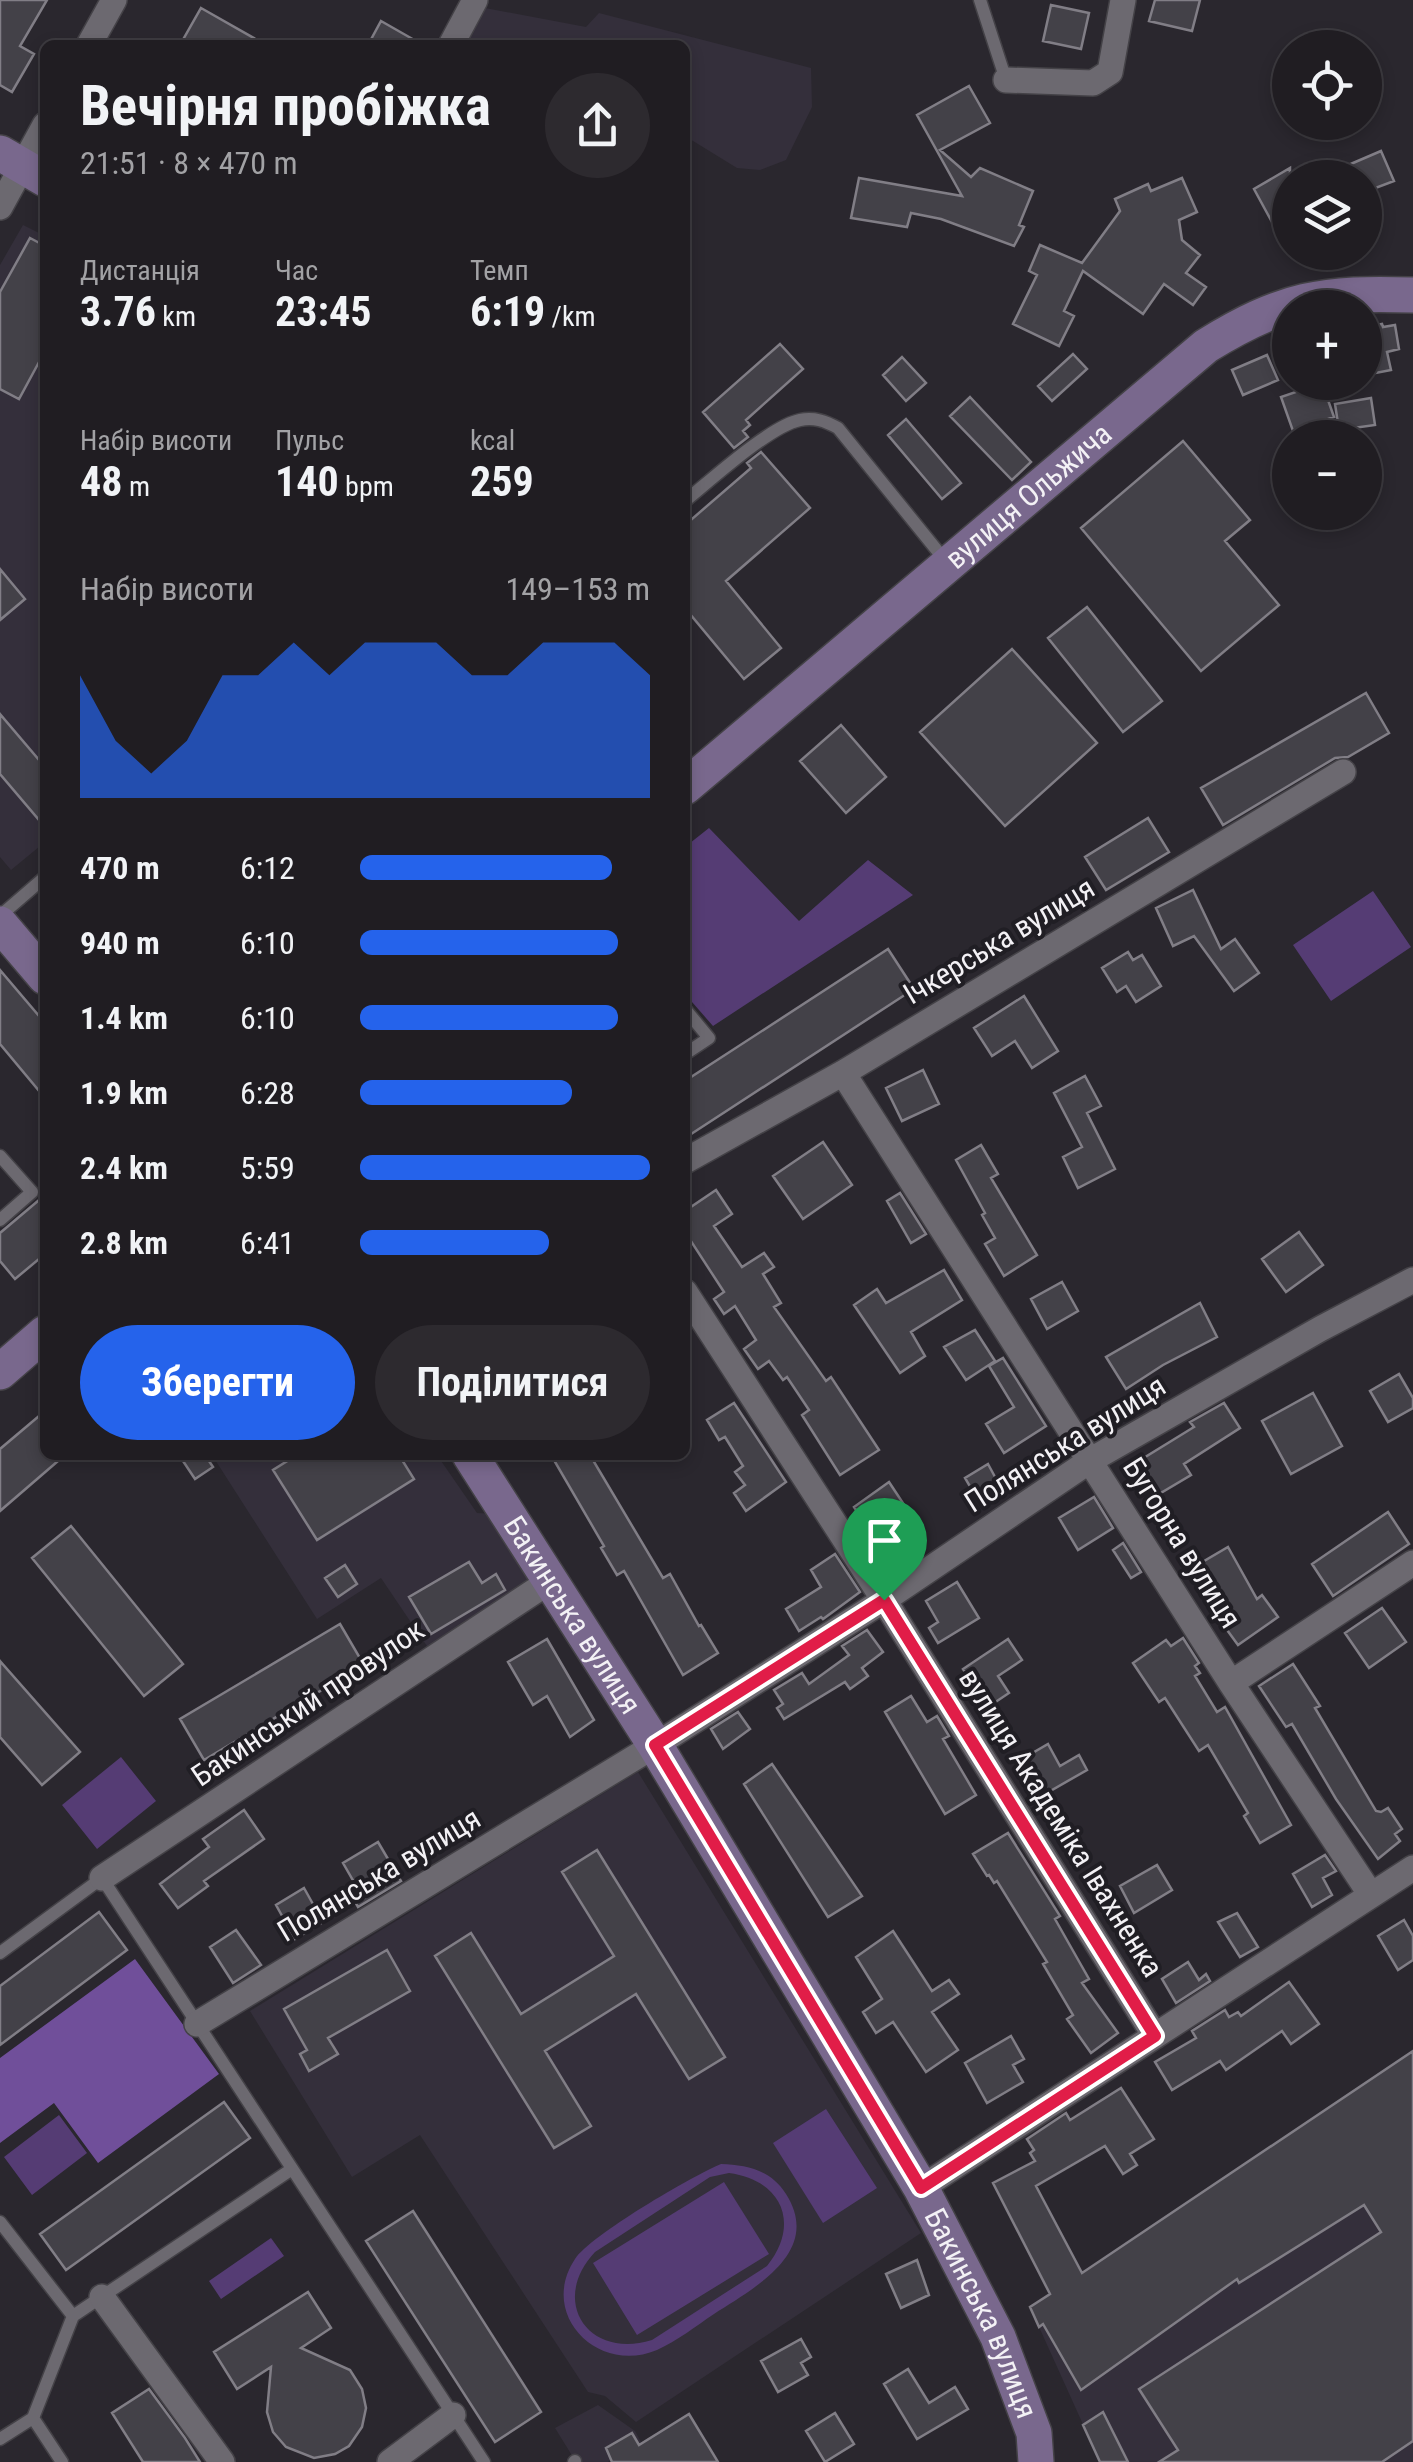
<!DOCTYPE html>
<html lang="uk">
<meta charset="utf-8">
<style>
:root{--surface:#201d22;--page:#2d2a2f;--text:#f1f3f6;--muted:#a2a2a5;--line:#3d3b40;--accent:#2563eb}
body{margin:0;font-family:"Roboto Condensed",sans-serif;background:var(--page);color:var(--text);height:100vh;display:flex;flex-direction:column;font-size:38px;white-space:nowrap}
*{box-sizing:border-box;margin:0}
p{font-size:32px;color:var(--muted)}
.icon{flex:none;width:55px;height:55px;fill:none;stroke:currentColor;stroke-width:2;stroke-linecap:round;stroke-linejoin:round}
.map{position:relative;flex:1;overflow:hidden}
.details{position:absolute;left:40px;top:40px;width:650px;height:1420px;display:flex;flex-direction:column;background:var(--surface);border-radius:15px;box-shadow:0 5px 15px #0003,0 0 0 2px var(--line)}
.details>*{flex:none}
.controls{position:absolute;left:1272px;top:30px;display:grid;gap:20px}
.controls a{display:grid;place-items:center;width:110px;height:110px;border-radius:50%;background:var(--surface);box-shadow:0 5px 15px #0003,0 0 0 2px var(--line);font-size:50px}
.pin{position:absolute;display:grid;place-items:center;width:85px;height:85px;color:#fff;margin:-102px -42px;border-radius:50% 50% 50% 0;rotate:-45deg;box-shadow:0 0 10px #0007}
.pin .icon{rotate:45deg}
.round{display:grid;place-items:center;flex:none;width:105px;height:105px;border-radius:52px;background:var(--page)}
.summary{display:flex;align-items:center;justify-content:space-between;height:170px;padding:0 40px}
h1{font-size:55px;font-weight:700;line-height:75px}
.stats{display:grid;grid-template-columns:repeat(3,1fr);gap:15px;height:170px;padding:10px 40px}
.stats div{display:grid;align-content:center}
.stats b{font-size:42px;font-weight:700}
.stats small{font-size:28px;font-weight:400}
.stats p{font-size:28px}
.chart{height:280px;padding:20px 40px}
.chart p{display:flex;justify-content:space-between}
.chart svg{width:100%;height:180px;margin-top:10px;fill:var(--accent);opacity:.7}
.cta{display:flex;gap:20px;margin-top:auto;padding:20px 40px}
.cta a{flex:1;height:115px;border-radius:60px;background:var(--accent);color:#fff;font-size:40px;font-weight:700;line-height:115px;text-align:center}
.cta a+a{background:var(--page);color:var(--text)}
ul{padding:0 40px;list-style:none;font-size:32px}
li{display:grid;grid-template-columns:160px 120px 1fr;align-items:center;height:75px}
li i{height:25px;border-radius:12px;background:var(--accent)}
.map>svg:first-child{display:block}
.built{fill:#342f3b}
.green{fill:#553c74;fill-rule:evenodd}
.forest{fill:#704f9a}
.building{fill:#434148;stroke:#817e86;stroke-width:2.5}
.lines{fill:none;stroke-linecap:round;stroke-linejoin:round}
.lane-casing{stroke:#444247;stroke-width:15}
.street-casing{stroke:#444247;stroke-width:28}
.secondary-casing{stroke:#444247;stroke-width:38}
.lane{stroke:#6c6970;stroke-width:12}
.street{stroke:#6c6970;stroke-width:25}
.secondary{stroke:#79688d;stroke-width:35}
.route-casing{stroke:#fff;stroke-width:20}
.route{stroke:#e11d48;stroke-width:12}
.labels{text-anchor:middle;stroke-width:8;stroke-linejoin:round;paint-order:stroke}
.street-label{font-size:30px;fill:#f3f1f5;stroke:#201e24}
</style>
<div class="map">
<svg width="1413" height="2462" viewBox="0 0 1413 2462">
<rect width="100%" height="100%" fill="#2a272e"/>
<path class="built" d="M 485,8 L 586,27 L 599,13 L 811,68 L 812,107 L 786,160 L 760,170 L 737,168 L 685,136 L 685,45 L 465,45 Z
M 23,225 L 45,236 L 45,842 L 11,870 L 0,857 L 0,265 Z
M 212,1455 L 437,1455 L 477,1513 L 495,1514 L 538,1580 L 431,1652 L 381,1578 L 317,1619 Z
M 638,1772 L 921,2233 L 636,2422 L 605,2396 L 588,2392 L 420,2135 L 352,2177 L 250,2011 Z
M 1413,2051 L 1413,2462 L 1100,2462 L 1030,2307 Z
M 598,2405 L 635,2431 L 641,2442 L 608,2462 L 576,2462 L 555,2428 Z"/>
<path class="green" d="M 709,828 L 799,921 L 868,860 L 913,895 L 713,1026 L 685,994 L 685,847 Z
M 1373,891 L 1411,947 L 1331,1001 L 1293,945 Z
M 121,1757 L 156,1801 L 97,1849 L 62,1805 Z
M 826,2109 L 877,2188 L 823,2223 L 773,2143 Z
M 59,2115 L 87,2153 L 32,2195 L 4,2157 Z
M 721,2164 C 747,2165 771,2170 786,2194 C 823,2252 754,2288 714,2314 C 696,2326 677,2341 657,2350 C 598,2375 538,2315 575,2259 C 591,2235 692,2176 721,2164 ZM 729,2173 C 782,2180 801,2224 767,2266 L 652,2340 C 588,2360 549,2301 595,2252 L 710,2177 Z
M 724,2182 L 769,2254 L 637,2335 L 593,2263 Z
M 271,2238 L 284,2256 L 221,2299 L 209,2281 Z"/>
<path class="forest" d="M 135,1959 L 219,2074 L 98,2163 L 54,2103 L 0,2143 L 0,2058 Z"/>
<path class="building" d="M 0,0 L 47,0 L 20,46 L 34,54 L 12,92 L 0,85 Z
M 1155,0 L 1200,0 L 1192,31 L 1149,21 Z
M 1051,5 L 1089,13 L 1081,49 L 1043,41 Z
M 201,8 L 266,45 L 180,45 Z
M 381,21 L 423,45 L 368,45 Z
M 969,86 L 990,123 L 940,150 L 971,177 L 980,168 L 1033,191 L 1019,225 L 1024,227 L 1014,246 L 941,219 L 911,213 L 907,227 L 851,218 L 859,178 L 962,196 L 917,115 Z
M 1381,151 L 1394,181 L 1365,192 L 1365,178 L 1318,178 Z
M 1290,168 L 1290,212 L 1272,222 L 1254,189 Z
M 1182,178 L 1197,212 L 1179,220 L 1182,240 L 1200,255 L 1186,273 L 1206,287 L 1193,305 L 1164,284 L 1143,314 L 1083,271 L 1064,311 L 1074,316 L 1059,346 L 1013,324 L 1037,275 L 1029,271 L 1040,245 L 1082,263 L 1120,211 L 1115,199 L 1148,184 L 1151,191 Z
M 30,238 L 45,246 L 45,351 L 19,399 L 0,389 L 0,292 Z
M 1382,324 L 1383,327 L 1395,325 L 1399,349 L 1387,352 L 1391,370 L 1365,375 L 1365,327 Z
M 780,344 L 803,369 L 746,420 L 750,425 L 743,431 L 748,437 L 734,448 L 703,412 Z
M 1073,354 L 1087,369 L 1052,401 L 1038,386 Z
M 1267,355 L 1278,380 L 1243,395 L 1232,370 Z
M 902,357 L 926,383 L 906,401 L 883,375 Z
M 1322,383 L 1334,417 L 1293,431 L 1281,397 Z
M 970,397 L 1031,462 L 1012,480 L 950,416 Z
M 1371,398 L 1375,425 L 1339,430 L 1335,404 Z
M 906,419 L 961,483 L 942,499 L 888,435 Z
M 1183,441 L 1250,520 L 1225,541 L 1279,605 L 1201,671 L 1081,528 Z
M 761,452 L 810,508 L 726,581 L 781,648 L 744,679 L 685,608 L 685,525 L 751,468 L 747,463 Z
M 0,569 L 25,599 L 0,620 Z
M 1087,607 L 1162,701 L 1123,732 L 1048,638 Z
M 1012,649 L 1097,743 L 1005,826 L 920,732 Z
M 1366,693 L 1389,733 L 1348,757 L 1335,758 L 1223,825 L 1201,788 Z
M 0,714 L 45,767 L 45,827 L 0,774 Z
M 841,725 L 886,777 L 846,813 L 800,761 Z
M 1148,818 L 1169,852 L 1106,890 L 1085,857 Z
M 1193,890 L 1221,949 L 1235,939 L 1259,973 L 1234,991 L 1194,936 L 1173,946 L 1156,908 Z
M 888,949 L 914,989 L 685,1138 L 685,1081 Z
M 1128,952 L 1133,960 L 1142,955 L 1161,986 L 1136,1002 L 1126,986 L 1117,992 L 1102,968 Z
M 0,970 L 45,1023 L 45,1098 L 0,1044 Z
M 1024,996 L 1058,1051 L 1032,1068 L 1015,1041 L 992,1056 L 974,1028 Z
M 923,1070 L 939,1104 L 902,1121 L 886,1088 Z
M 1085,1076 L 1101,1106 L 1087,1113 L 1115,1169 L 1078,1188 L 1063,1157 L 1082,1147 L 1054,1093 Z
M 823,1142 L 852,1185 L 803,1219 L 773,1176 Z
M 981,1145 L 998,1174 L 991,1178 L 1037,1255 L 1004,1276 L 985,1244 L 995,1238 L 982,1215 L 985,1213 L 956,1160 Z
M 716,1190 L 732,1214 L 714,1226 L 742,1267 L 764,1253 L 774,1267 L 763,1274 L 781,1303 L 774,1307 L 826,1381 L 831,1377 L 879,1450 L 840,1475 L 802,1415 L 809,1410 L 787,1377 L 783,1380 L 769,1361 L 758,1369 L 744,1349 L 756,1340 L 735,1306 L 724,1314 L 714,1299 L 724,1292 L 685,1232 L 685,1211 Z
M 900,1193 L 926,1234 L 911,1243 L 887,1201 Z
M 45,1195 L 45,1254 L 15,1279 L 0,1261 L 0,1233 Z
M 1299,1232 L 1323,1265 L 1286,1292 L 1262,1259 Z
M 944,1270 L 962,1300 L 911,1332 L 925,1356 L 900,1373 L 854,1305 L 877,1289 L 886,1303 Z
M 1062,1282 L 1078,1311 L 1047,1329 L 1031,1299 Z
M 1200,1303 L 1217,1337 L 1163,1365 L 1126,1389 L 1106,1357 Z
M 975,1330 L 995,1361 L 966,1380 L 944,1347 Z
M 1003,1358 L 1046,1426 L 1004,1453 L 986,1424 L 1014,1407 L 989,1366 Z
M 1399,1374 L 1413,1398 L 1413,1408 L 1388,1422 L 1370,1391 Z
M 1313,1393 L 1342,1446 L 1291,1474 L 1262,1421 Z
M 734,1403 L 786,1482 L 746,1511 L 734,1493 L 745,1485 L 735,1472 L 743,1466 L 725,1437 L 719,1440 L 707,1420 Z
M 1224,1403 L 1240,1428 L 1184,1464 L 1191,1475 L 1154,1497 L 1134,1464 L 1194,1427 L 1190,1422 Z
M 45,1411 L 45,1455 L 65,1455 L 0,1511 L 0,1449 Z
M 179,1455 L 205,1455 L 213,1467 L 195,1479 Z
M 297,1455 L 399,1455 L 414,1479 L 317,1540 L 273,1470 Z
M 551,1455 L 590,1455 L 663,1578 L 670,1574 L 699,1626 L 701,1625 L 718,1653 L 683,1675 L 624,1571 L 617,1575 L 601,1548 L 604,1546 Z
M 988,1464 L 1001,1488 L 979,1502 L 965,1478 Z
M 889,1482 L 922,1532 L 887,1556 L 854,1507 Z
M 1094,1497 L 1113,1528 L 1078,1550 L 1059,1518 Z
M 1388,1512 L 1409,1544 L 1333,1596 L 1312,1564 Z
M 71,1526 L 183,1664 L 144,1696 L 32,1558 Z
M 1123,1543 L 1141,1572 L 1131,1578 L 1113,1550 Z
M 1228,1547 L 1257,1599 L 1262,1595 L 1278,1617 L 1238,1645 L 1222,1623 L 1225,1621 L 1194,1567 Z
M 835,1554 L 860,1592 L 823,1619 L 821,1617 L 799,1631 L 786,1609 L 821,1587 L 811,1570 Z
M 469,1562 L 482,1583 L 496,1574 L 505,1590 L 431,1634 L 409,1597 Z
M 345,1565 L 357,1584 L 338,1597 L 325,1578 Z
M 957,1582 L 979,1618 L 938,1643 L 929,1628 L 938,1622 L 926,1601 Z
M 1382,1608 L 1406,1642 L 1369,1668 L 1345,1633 Z
M 340,1624 L 364,1665 L 204,1760 L 180,1719 Z
M 867,1630 L 883,1652 L 862,1668 L 868,1676 L 850,1689 L 845,1682 L 784,1719 L 777,1708 L 783,1704 L 774,1690 L 802,1673 L 809,1684 L 849,1655 L 842,1646 Z
M 1183,1638 L 1199,1663 L 1195,1666 L 1200,1673 L 1195,1676 L 1217,1712 L 1225,1707 L 1291,1825 L 1260,1843 L 1244,1816 L 1248,1813 L 1208,1745 L 1199,1751 L 1165,1698 L 1159,1702 L 1133,1663 L 1166,1640 L 1171,1646 Z
M 547,1639 L 594,1720 L 570,1737 L 547,1696 L 533,1705 L 508,1662 Z
M 1008,1639 L 1022,1660 L 998,1676 L 1009,1693 L 988,1707 L 963,1669 Z
M 0,1661 L 80,1752 L 42,1785 L 0,1737 Z
M 1293,1664 L 1320,1706 L 1315,1708 L 1376,1811 L 1381,1812 L 1388,1808 L 1402,1829 L 1395,1834 L 1400,1841 L 1378,1859 L 1336,1799 L 1292,1724 L 1286,1727 L 1259,1686 Z
M 911,1696 L 927,1722 L 937,1716 L 949,1736 L 943,1739 L 976,1795 L 945,1814 L 885,1712 Z
M 738,1712 L 750,1729 L 723,1749 L 711,1729 Z
M 1048,1744 L 1060,1766 L 1079,1755 L 1087,1770 L 1045,1794 L 1024,1758 Z
M 772,1764 L 862,1896 L 828,1917 L 744,1784 Z
M 244,1810 L 264,1839 L 204,1881 L 208,1886 L 178,1908 L 160,1884 L 209,1847 L 203,1839 Z
M 1008,1833 L 1060,1916 L 1055,1919 L 1089,1979 L 1082,1983 L 1118,2033 L 1091,2053 L 1067,2019 L 1073,2015 L 1043,1964 L 1047,1962 L 997,1881 L 994,1883 L 989,1875 L 987,1876 L 973,1854 Z
M 378,1842 L 401,1881 L 358,1907 L 348,1889 L 355,1884 L 343,1863 Z
M 597,1850 L 725,2057 L 689,2079 L 636,1994 L 545,2051 L 591,2126 L 554,2148 L 435,1956 L 471,1933 L 521,2014 L 614,1956 L 562,1872 Z
M 1325,1855 L 1336,1871 L 1323,1878 L 1332,1895 L 1312,1907 L 1293,1874 Z
M 1157,1865 L 1172,1890 L 1134,1913 L 1120,1886 Z
M 304,1888 L 323,1922 L 295,1939 L 276,1905 Z
M 99,1912 L 127,1950 L 0,2045 L 0,1986 Z
M 1237,1913 L 1258,1947 L 1240,1957 L 1218,1922 Z
M 1404,1920 L 1413,1936 L 1413,1960 L 1398,1970 L 1378,1936 Z
M 236,1930 L 261,1965 L 233,1983 L 210,1947 Z
M 893,1931 L 932,1991 L 949,1980 L 959,1994 L 932,2012 L 958,2050 L 926,2072 L 893,2022 L 876,2033 L 863,2012 L 882,1999 L 856,1957 Z
M 387,1950 L 410,1991 L 328,2038 L 338,2054 L 309,2071 L 300,2054 L 307,2050 L 284,2009 Z
M 1188,1962 L 1199,1980 L 1206,1974 L 1210,1981 L 1176,2003 L 1162,1979 Z
M 1289,1982 L 1319,2024 L 1291,2044 L 1282,2031 L 1226,2070 L 1220,2061 L 1172,2090 L 1155,2062 L 1196,2038 L 1192,2031 L 1225,2010 L 1229,2017 L 1238,2012 L 1241,2016 Z
M 1011,2036 L 1024,2059 L 1013,2065 L 1023,2082 L 987,2103 L 965,2063 Z
M 1413,2051 L 1413,2441 L 1382,2462 L 1159,2462 L 1178,2450 L 1139,2389 L 1381,2232 L 1364,2205 L 1239,2283 L 1237,2279 L 1081,2390 L 1043,2324 L 1039,2327 L 1030,2307 L 1050,2294 L 993,2183 L 1035,2161 L 1030,2153 L 1034,2150 L 1027,2139 L 1066,2113 L 1070,2120 L 1121,2088 L 1154,2139 L 1130,2154 L 1137,2165 L 1123,2174 L 1105,2146 L 1036,2186 L 1082,2273 Z
M 224,2102 L 250,2138 L 66,2270 L 40,2234 Z
M 413,2211 L 541,2412 L 495,2442 L 366,2241 Z
M 917,2260 L 929,2295 L 901,2308 L 886,2274 Z
M 308,2292 L 331,2328 L 301,2348 L 350,2370 L 362,2389 L 366,2408 L 362,2427 L 349,2446 L 335,2454 L 314,2458 L 286,2447 L 273,2432 L 267,2412 L 271,2367 L 237,2389 L 214,2352 Z
M 801,2339 L 811,2357 L 801,2363 L 808,2375 L 778,2392 L 761,2361 Z
M 908,2369 L 929,2403 L 955,2387 L 968,2409 L 917,2439 L 884,2384 Z
M 149,2389 L 185,2438 L 200,2462 L 143,2462 L 112,2413 Z
M 1103,2412 L 1128,2462 L 1100,2462 L 1083,2425 Z
M 835,2413 L 854,2444 L 825,2462 L 806,2431 Z
M 689,2414 L 718,2462 L 612,2462 L 606,2448 L 632,2433 L 639,2445 Z"/>
<g class="lines">
<g class="lane-casing">
<path id="lane" d="M 980,0 L 1006,80
M 685,501 C 711,480 770,426 800,420 C 814,417 825,421 838,428 L 948,564
M 0,916 L 45,877
M 685,1009 L 709,1038 L 685,1054
M 0,1156 L 32,1192 L 0,1220
M 0,1953 L 102,1878 L 484,2462
M 0,2222 L 73,2316 L 33,2418 L 62,2462
M 73,2316 L 292,2169
M 0,2439 L 33,2418
M 574,2462 L 575,2461"/>
</g>
<g class="street-casing">
<path id="street" d="M 89,45 L 114,0
M 451,45 L 475,0
M 1006,80 L 1093,83 L 1110,72 L 1123,0
M 0,207 L 45,125
M 843,1073 L 1231,1683 L 1371,1895
M 685,1161 L 843,1073 L 1343,772
M 685,1292 L 884,1600 L 1155,2036
M 1231,1683 L 1413,1563
M 102,1878 L 550,1581
M 197,2024 L 662,1741 L 884,1600 L 1091,1460 L 1320,1329 L 1413,1280
M 921,2188 L 1413,1868
M 102,2297 L 222,2462
M 390,2462 L 453,2415"/>
</g>
<g class="secondary-casing">
<g id="secondary">
<path d="M 0,153 L 45,179"/>
<path id="s1" d="M 685,787 L 1206,346 C 1283,298 1324,292 1413,295"/>
<path d="M 0,924 L 45,977"/>
<path d="M 0,1372 L 45,1333"/>
<path id="s2" d="M 470,1455 L 655,1745 L 921,2188 L 998,2337 L 1034,2433 L 1036,2462"/>
</g>
</g>
<use href="#lane" class="lane"/>
<use href="#street" class="street"/>
<use href="#secondary" class="secondary"/>
</g>
<g class="lines">
<g class="route-casing">
<path id="route" d="M 884,1600 L 1155,2036 L 921,2188 L 655,1745 Z"/>
</g>
<use href="#route" class="route"/>
</g>
<g class="labels">
<g class="street-label">
<text dy="10" stroke="none"><textPath href="#s1" startOffset="450">вулиця Ольжича</textPath></text>
<text transform="translate(999 941) rotate(-31)" y="10">Ічкерська вулиця</text>
<text transform="translate(1065 1444) rotate(-32)" y="10">Полянська вулиця</text>
<text transform="translate(1182 1543) rotate(58)" y="10">Бугорна вулиця</text>
<text dy="10" stroke="none"><textPath href="#s2" startOffset="190">Бакинська вулиця</textPath></text>
<text transform="translate(308 1703) rotate(-34)" y="10">Бакинський провулок</text>
<text transform="translate(1061 1823) rotate(58)" y="10">вулиця Академіка Івахненка</text>
<text transform="translate(379 1875) rotate(-31)" y="10">Полянська вулиця</text>
<text dy="10" stroke="none"><textPath href="#s2" startOffset="1000">Бакинська вулиця</textPath></text>
</g>
</g>
</svg>
<div class="controls">
<a><svg class="icon" aria-label="locate" viewBox="0 0 24 24"><circle cx="12" cy="12" r="6"/><path d="M12 2v4M12 18v4M2 12h4M18 12h4"/></svg></a>
<a><svg class="icon" aria-label="layers" viewBox="0 0 24 24"><path d="M12 4l9 5-9 5-9-5zM3 14l9 5 9-5"/></svg></a>
<a>+</a>
<a>−</a>
</div>
<div class="pin" style="left:884px;top:1600px;background:#1e9e55"><svg class="icon" aria-label="arrive" viewBox="0 0 24 24"><path d="M6 21V4h12l-3 4 3 4H6"/></svg></div>
<section class="details">
<div class="summary"><div><h1>Вечірня пробіжка</h1><p>21:51 · 8 × 470 m</p></div><a class="round"><svg class="icon" aria-label="share" viewBox="0 0 24 24"><path d="M12 15V3M7 8l5-5 5 5M5 13v7h14v-7"/></svg></a></div>
<div class="stats">
<div><p>Дистанція</p><b>3.76<small> km</small></b></div>
<div><p>Час</p><b>23:45</b></div>
<div><p>Темп</p><b>6:19<small> /km</small></b></div>
</div>
<div class="stats">
<div><p>Набір висоти</p><b>48<small> m</small></b></div>
<div><p>Пульс</p><b>140<small> bpm</small></b></div>
<div><p>kcal</p><b>259</b></div>
</div>
<div class="chart"><p><span>Набір висоти</span>149–153 m</p>
<svg viewBox="0 0 160 44" preserveAspectRatio="none"><path d="M0 44V14L10 30L20 38L30 30L40 14L50 14L60 6L70 14L80 6L90 6L100 6L110 14L120 14L130 6L140 6L150 6L160 14V44z"/></svg>
</div>
<ul>
<li><b>470 m</b>6:12<i style="width:87%"></i></li>
<li><b>940 m</b>6:10<i style="width:89%"></i></li>
<li><b>1.4 km</b>6:10<i style="width:89%"></i></li>
<li><b>1.9 km</b>6:28<i style="width:73%"></i></li>
<li><b>2.4 km</b>5:59<i style="width:100%"></i></li>
<li><b>2.8 km</b>6:41<i style="width:65%"></i></li>
</ul>
<div class="cta"><a>Зберегти</a><a>Поділитися</a></div>
</section>
</div>
